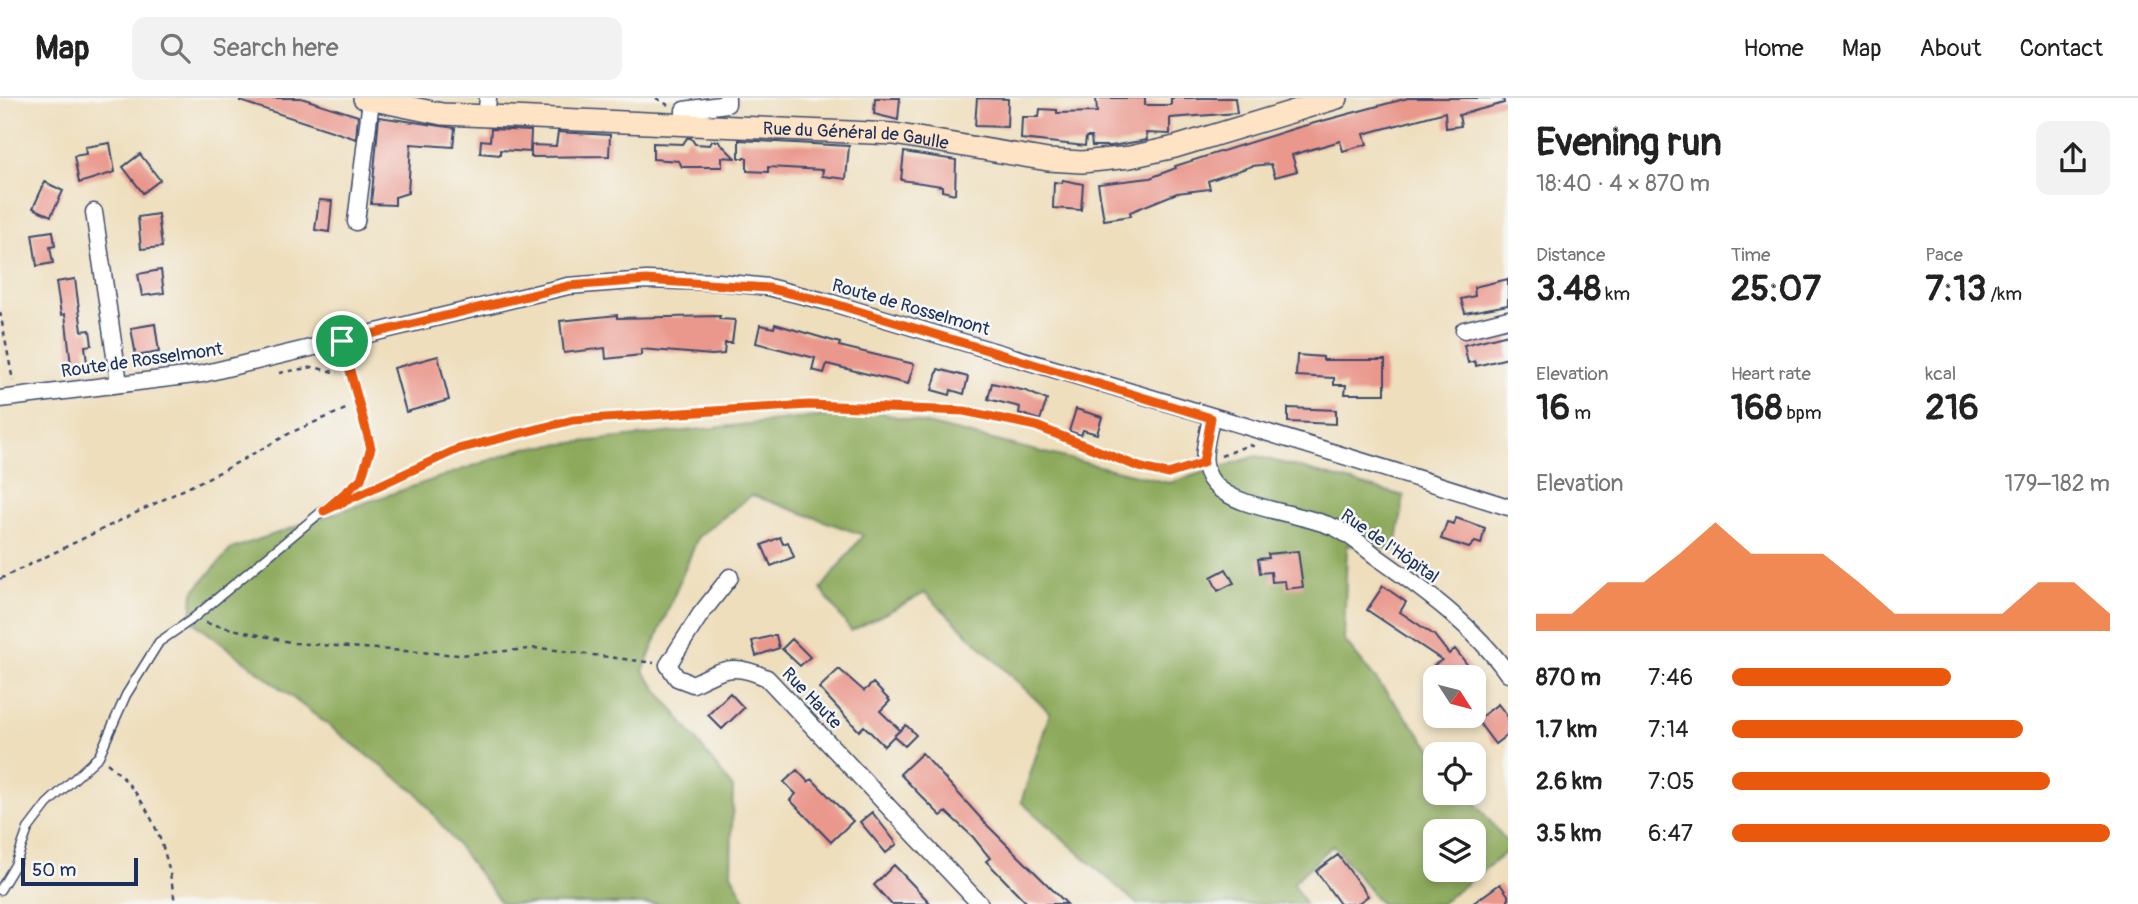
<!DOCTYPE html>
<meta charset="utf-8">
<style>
:root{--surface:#fff;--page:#f2f2f2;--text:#222;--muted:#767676;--line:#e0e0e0;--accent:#ea580c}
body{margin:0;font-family:Pangolin,sans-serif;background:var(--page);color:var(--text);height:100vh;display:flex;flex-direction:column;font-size:26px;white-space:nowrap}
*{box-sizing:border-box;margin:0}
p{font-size:23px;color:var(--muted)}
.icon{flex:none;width:38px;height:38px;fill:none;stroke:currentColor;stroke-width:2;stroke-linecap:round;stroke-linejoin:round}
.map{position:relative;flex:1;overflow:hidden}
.sheet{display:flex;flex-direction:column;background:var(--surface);width:630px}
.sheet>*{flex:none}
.needle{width:46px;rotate:126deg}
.controls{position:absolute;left:1423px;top:567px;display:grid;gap:14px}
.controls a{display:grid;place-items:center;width:63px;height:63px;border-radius:14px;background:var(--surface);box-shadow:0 4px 10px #0003;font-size:35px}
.scale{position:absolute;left:21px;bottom:18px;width:117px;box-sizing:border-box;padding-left:7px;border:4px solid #1b2f5e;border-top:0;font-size:19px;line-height:24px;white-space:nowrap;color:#1b2f5e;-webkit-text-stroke:5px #f6f6f2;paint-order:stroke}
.pin{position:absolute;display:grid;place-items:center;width:60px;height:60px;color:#fff;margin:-30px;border:4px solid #fff;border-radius:50%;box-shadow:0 2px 7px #0007}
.round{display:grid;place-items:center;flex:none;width:74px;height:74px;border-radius:14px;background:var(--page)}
.summary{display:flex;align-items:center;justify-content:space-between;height:119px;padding:0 28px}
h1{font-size:38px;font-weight:700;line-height:52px}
.figures{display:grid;grid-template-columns:repeat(3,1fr);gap:10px;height:119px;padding:7px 28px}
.figures div{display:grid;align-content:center}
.figures b{font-size:35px;font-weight:700}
.figures small{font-size:19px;font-weight:400}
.figures p{font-size:19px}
.chart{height:196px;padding:14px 28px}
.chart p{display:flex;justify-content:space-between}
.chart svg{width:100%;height:126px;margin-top:7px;fill:var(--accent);opacity:.7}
ul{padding:0 28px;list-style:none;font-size:23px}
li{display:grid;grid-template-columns:112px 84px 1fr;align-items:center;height:52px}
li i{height:18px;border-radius:9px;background:var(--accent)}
header{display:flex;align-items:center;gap:42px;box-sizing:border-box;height:98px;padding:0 35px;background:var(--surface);border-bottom:2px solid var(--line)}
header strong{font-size:33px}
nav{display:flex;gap:38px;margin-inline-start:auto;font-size:24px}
.search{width:490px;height:63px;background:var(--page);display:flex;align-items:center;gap:18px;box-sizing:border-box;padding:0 24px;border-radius:14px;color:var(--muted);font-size:26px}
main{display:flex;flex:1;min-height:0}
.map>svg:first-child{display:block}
.forest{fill:#8daa5c;stroke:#546c5d;stroke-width:2;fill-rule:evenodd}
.building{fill:#ea978c}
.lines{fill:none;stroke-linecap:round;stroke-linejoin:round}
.lane-casing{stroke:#3b496c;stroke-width:11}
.street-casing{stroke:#3b496c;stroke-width:19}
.secondary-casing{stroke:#3b496c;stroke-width:24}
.path{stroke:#3b496c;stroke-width:2.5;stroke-dasharray:5 5;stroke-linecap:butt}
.lane{stroke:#fff;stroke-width:8}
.street{stroke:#fff;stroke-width:16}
.secondary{stroke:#fee4c5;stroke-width:21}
.route-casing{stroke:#fff;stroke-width:14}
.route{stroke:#ea580c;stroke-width:9}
.labels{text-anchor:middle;stroke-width:5;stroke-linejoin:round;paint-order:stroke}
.street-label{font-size:18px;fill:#1b2f5e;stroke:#f6f6f2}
</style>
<header>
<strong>Map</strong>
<div class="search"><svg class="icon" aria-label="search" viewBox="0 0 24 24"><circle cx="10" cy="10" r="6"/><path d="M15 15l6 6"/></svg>Search here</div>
<nav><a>Home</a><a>Map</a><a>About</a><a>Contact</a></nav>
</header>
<main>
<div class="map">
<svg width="1508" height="806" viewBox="0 0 1508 806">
<rect width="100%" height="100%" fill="#f6f6f2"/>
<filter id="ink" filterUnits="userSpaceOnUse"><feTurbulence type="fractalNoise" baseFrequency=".0143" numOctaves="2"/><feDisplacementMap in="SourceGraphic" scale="14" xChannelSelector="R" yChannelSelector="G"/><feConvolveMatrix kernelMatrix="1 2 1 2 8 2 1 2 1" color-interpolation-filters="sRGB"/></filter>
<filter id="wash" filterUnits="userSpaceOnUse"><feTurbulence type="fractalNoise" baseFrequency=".00686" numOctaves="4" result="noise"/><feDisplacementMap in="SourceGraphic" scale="28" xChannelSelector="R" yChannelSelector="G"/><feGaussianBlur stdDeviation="1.57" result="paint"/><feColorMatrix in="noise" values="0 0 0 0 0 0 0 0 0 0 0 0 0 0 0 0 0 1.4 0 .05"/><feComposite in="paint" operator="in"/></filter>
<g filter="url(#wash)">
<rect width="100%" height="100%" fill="#eedebc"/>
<path class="forest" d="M 873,313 L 1169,385 L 1257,358 L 1404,398 L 1396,451 L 1347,447 L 1344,542 L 1436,656 L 1435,695 L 1467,695 L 1508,745 L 1508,753 L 1440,806 L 1381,806 L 1333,747 L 1293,785 L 1305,806 L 1137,806 L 1021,704 L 1050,615 L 925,495 L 851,533 L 821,491 L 863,437 L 752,397 L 698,439 L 643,573 L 733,690 L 731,775 L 747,806 L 502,806 L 417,695 L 191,522 L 193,494 L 231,451 L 525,350 ZM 1435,733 L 1474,733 L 1474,772 L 1435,772 Z"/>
<g id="blocks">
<path class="building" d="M 240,0 L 301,0 L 358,18 L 356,41 L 240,3 Z
M 875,0 L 900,0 L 898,22 L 874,16 Z
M 977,0 L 1008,1 L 1007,29 L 975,28 Z
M 1096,0 L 1145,0 L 1145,7 L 1171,7 L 1171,0 L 1235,0 L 1237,15 L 1170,20 L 1170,36 L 1146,35 L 1147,42 L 1111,48 L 1092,48 L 1091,39 L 1086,39 L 1085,48 L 1021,41 L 1022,19 L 1039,19 L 1040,11 L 1057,12 L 1057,15 L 1097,14 Z
M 1408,0 L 1503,0 L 1504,5 L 1459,17 L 1461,28 L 1446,30 L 1445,14 L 1364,36 L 1367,46 L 1343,53 L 1340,43 L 1292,57 L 1297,73 L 1275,79 L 1271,66 L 1252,68 L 1208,83 L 1210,91 L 1177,95 L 1130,114 L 1131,118 L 1104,122 L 1098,86 L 1150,80 L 1176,70 L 1175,68 L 1296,30 Z
M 379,19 L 455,30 L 453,49 L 411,46 L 408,95 L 395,99 L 395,107 L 371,106 Z
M 491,31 L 531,33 L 530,54 L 500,52 L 500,57 L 480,55 L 481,42 L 490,43 Z
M 558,34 L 610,37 L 609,58 L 531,59 L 531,47 L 556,48 Z
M 687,40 L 691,40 L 695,46 L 710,47 L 712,43 L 718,43 L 735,60 L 722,59 L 722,69 L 682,69 L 679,63 L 653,61 L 653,45 L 683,46 Z
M 739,42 L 849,48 L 846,81 L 822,78 L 823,72 L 768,69 L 768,74 L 747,73 L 747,60 L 739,60 Z
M 110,45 L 115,74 L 79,85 L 74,58 L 86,56 L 85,49 Z
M 904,54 L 956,62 L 955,96 L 942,93 L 942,88 L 901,82 Z
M 140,56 L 160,82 L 143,95 L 123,69 Z
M 1063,82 L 1083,86 L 1081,112 L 1053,110 L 1054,84 L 1062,85 Z
M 45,84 L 63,93 L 51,118 L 33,110 Z
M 319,102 L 332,103 L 329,134 L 315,132 Z
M 158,116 L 162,149 L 141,151 L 138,119 Z
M 53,133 L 55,148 L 50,149 L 53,165 L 37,168 L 32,136 Z
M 161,172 L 164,195 L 142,198 L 138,176 Z
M 75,181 L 82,233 L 90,232 L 92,247 L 85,248 L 87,265 L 71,267 L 65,216 L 61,217 L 56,184 Z
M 1508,181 L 1508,207 L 1465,215 L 1461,201 L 1475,198 L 1474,189 Z
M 617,217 L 617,220 L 720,218 L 719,221 L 735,222 L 732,245 L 725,245 L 724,256 L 712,257 L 641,251 L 641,257 L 606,261 L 605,250 L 564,255 L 560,223 Z
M 155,226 L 159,254 L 136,258 L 131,230 Z
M 775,226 L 840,245 L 839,248 L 914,266 L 908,286 L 827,266 L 824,275 L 812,272 L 815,260 L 756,245 L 760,227 L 774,230 Z
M 1508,236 L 1508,260 L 1476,268 L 1475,263 L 1468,265 L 1464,247 Z
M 1297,257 L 1323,259 L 1323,262 L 1385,262 L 1385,296 L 1345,296 L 1346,287 L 1334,287 L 1334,280 L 1296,278 Z
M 438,258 L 449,302 L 406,314 L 394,270 Z
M 938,271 L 968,279 L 964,296 L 951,292 L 950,297 L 932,292 Z
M 992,285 L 1026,293 L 1047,302 L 1040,322 L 1019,315 L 1020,309 L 988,301 Z
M 1288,310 L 1336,312 L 1336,326 L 1288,324 Z
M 1076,311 L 1102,319 L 1097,336 L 1083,332 L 1081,337 L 1069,333 Z
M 1456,420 L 1485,430 L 1481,446 L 1475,444 L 1469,450 L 1441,441 L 1447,424 L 1454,426 Z
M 780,439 L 783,446 L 788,444 L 794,459 L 771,468 L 762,447 Z
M 1298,453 L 1303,489 L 1286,491 L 1285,483 L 1272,484 L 1271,474 L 1260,475 L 1258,461 L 1269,460 L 1268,456 Z
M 1226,471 L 1234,485 L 1218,493 L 1211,479 Z
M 1383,488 L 1406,504 L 1400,514 L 1434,537 L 1449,556 L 1455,551 L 1473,574 L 1466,579 L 1444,579 L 1434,567 L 1442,562 L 1367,512 Z
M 776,537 L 779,550 L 756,558 L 752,543 Z
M 792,541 L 810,559 L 800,568 L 782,551 Z
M 839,571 L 864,593 L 873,585 L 890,603 L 880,613 L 900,632 L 884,648 L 864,628 L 859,633 L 819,590 Z
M 730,595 L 744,610 L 722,631 L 708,617 Z
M 1498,606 L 1508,619 L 1508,636 L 1495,646 L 1477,622 Z
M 906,627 L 916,637 L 905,648 L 894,638 Z
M 922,655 L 986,726 L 1067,806 L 1028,806 L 986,763 L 990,760 L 973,739 L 946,714 L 941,718 L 920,697 L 900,676 Z
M 797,672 L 808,684 L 812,681 L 853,723 L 831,744 L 790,702 L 796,696 L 784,684 Z
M 872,714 L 897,746 L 886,755 L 860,724 Z
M 1338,757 L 1368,798 L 1357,806 L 1340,806 L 1316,773 Z
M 894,767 L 915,789 L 931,806 L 891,806 L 874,787 Z
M 1500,786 L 1508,797 L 1508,806 L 1472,806 Z"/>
</g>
</g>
<g filter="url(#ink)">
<use href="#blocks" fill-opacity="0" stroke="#3b496c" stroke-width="2"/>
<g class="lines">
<g class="lane-casing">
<path id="lane" d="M 0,792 L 15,767 L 28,731 L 47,706 L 99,658 L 126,597 L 159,544 L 191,522 L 361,381 L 371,350 L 343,243"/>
</g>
<g class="street-casing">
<path id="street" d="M 486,19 L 488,0
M 684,28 L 684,12 L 727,6 L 727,0
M 94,114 L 119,285
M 356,124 L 371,2
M 1464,232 L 1508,221
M 0,301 L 202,276 L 568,188 L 646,182 L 719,184 L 768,189 L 832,205 C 1057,273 1284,337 1508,409
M 1211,320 C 1207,342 1197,367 1214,386 C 1238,412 1302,414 1338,431 C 1352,438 1365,450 1377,459 C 1424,492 1475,529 1508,576
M 730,479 L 700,517 L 668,567 L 677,580 L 693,586 C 725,570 734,565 767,580 L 980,806"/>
</g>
<g class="secondary-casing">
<g id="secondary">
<path id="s1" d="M 364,0 L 442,16 L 894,36 L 1048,62 L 1082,64 L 1130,59 L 1175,49 L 1337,0"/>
</g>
</g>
<path class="path" d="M 656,0 L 668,7
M 0,214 L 13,283
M 279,275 L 313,269 L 338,275
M 1221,358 L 1249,347 L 1257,349
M 366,394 L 458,351 L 573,322 L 809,307 L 964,313 L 1036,328 L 1139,369 L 1169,376 L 1191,369
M 0,481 L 224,372 L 292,334 L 348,310
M 206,525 L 294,545 L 460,557 L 540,550 L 654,565
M 107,665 C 151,701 168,751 175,806"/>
<use href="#lane" class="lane"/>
<use href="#street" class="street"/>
<use href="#secondary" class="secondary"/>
</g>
</g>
<g class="lines" filter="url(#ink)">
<g class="route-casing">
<path id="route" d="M 646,182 L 768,190 L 832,205 L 1211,320 L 1203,365 L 1168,376 L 1139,369 L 1036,328 L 964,313 L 809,307 L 573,322 L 458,351 L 324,413 L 361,381 L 371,350 L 342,243 L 568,188 Z"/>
</g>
<use href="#route" class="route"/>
</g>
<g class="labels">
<g class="street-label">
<text dy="6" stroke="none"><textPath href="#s1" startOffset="494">Rue du Général de Gaulle</textPath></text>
<text transform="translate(911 209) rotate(16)" y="6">Route de Rosselmont</text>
<text transform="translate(142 262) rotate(-8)" y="6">Route de Rosselmont</text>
<text transform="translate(1390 448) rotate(35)" y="6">Rue de l'Hôpital</text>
<text transform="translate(812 600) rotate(46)" y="6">Rue Haute</text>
</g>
</g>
</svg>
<div class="controls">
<a><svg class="needle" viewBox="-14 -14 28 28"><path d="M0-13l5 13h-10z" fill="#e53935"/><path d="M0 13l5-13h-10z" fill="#767676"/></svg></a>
<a><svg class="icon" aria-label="locate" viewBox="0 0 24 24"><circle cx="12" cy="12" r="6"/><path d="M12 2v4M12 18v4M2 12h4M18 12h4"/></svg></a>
<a><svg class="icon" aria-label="layers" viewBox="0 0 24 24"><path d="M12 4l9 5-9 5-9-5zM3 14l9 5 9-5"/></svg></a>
</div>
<div class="scale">50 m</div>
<div class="pin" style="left:342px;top:243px;background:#1e9e55"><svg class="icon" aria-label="arrive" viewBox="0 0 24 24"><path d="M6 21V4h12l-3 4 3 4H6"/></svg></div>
</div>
<section class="sheet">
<div class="summary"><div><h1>Evening run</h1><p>18:40 · 4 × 870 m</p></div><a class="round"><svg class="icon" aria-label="share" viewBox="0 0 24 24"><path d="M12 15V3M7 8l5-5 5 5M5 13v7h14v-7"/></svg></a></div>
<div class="figures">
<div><p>Distance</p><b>3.48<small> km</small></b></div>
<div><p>Time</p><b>25:07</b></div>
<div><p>Pace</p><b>7:13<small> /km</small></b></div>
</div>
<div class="figures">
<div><p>Elevation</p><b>16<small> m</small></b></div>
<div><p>Heart rate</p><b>168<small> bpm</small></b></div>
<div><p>kcal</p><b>216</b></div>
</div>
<div class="chart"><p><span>Elevation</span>179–182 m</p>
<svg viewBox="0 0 160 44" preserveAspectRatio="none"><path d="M0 44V38L10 38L20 27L30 27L40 17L50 6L60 17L70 17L80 17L90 27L100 38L110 38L120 38L130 38L140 27L150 27L160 38V44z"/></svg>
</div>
<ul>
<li><b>870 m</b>7:46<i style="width:58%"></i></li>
<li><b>1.7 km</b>7:14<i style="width:77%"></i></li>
<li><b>2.6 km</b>7:05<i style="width:84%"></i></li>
<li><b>3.5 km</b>6:47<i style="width:100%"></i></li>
</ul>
</section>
</main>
